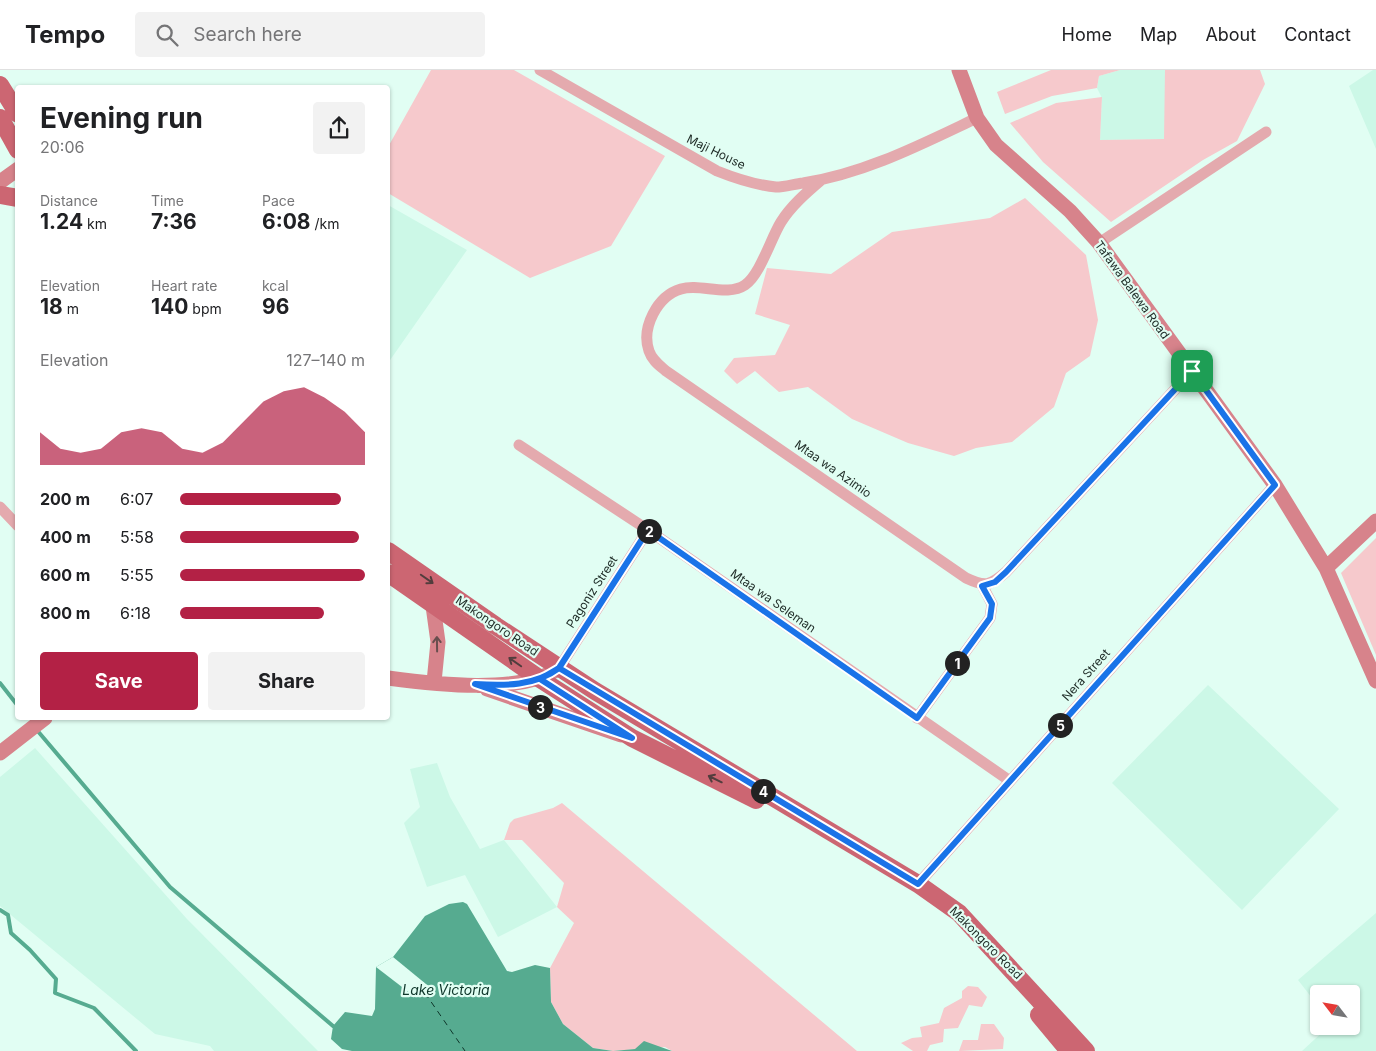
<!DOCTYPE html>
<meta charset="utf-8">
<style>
:root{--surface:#fff;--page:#f2f2f2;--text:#202124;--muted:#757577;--line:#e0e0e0;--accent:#b32145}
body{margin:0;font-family:Inter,sans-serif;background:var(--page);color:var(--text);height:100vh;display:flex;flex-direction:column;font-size:19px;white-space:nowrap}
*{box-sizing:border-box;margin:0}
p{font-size:16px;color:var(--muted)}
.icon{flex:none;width:28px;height:28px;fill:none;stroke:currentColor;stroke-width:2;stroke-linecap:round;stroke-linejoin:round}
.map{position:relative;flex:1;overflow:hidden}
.drawer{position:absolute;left:15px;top:15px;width:375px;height:635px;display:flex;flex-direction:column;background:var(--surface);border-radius:5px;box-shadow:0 1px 4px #0004}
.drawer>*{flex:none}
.needle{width:32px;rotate:301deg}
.controls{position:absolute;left:1310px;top:915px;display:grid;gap:10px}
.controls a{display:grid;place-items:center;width:50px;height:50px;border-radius:5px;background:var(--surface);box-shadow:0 1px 4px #0004;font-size:25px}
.pin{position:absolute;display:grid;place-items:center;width:42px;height:42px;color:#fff;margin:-21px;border-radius:10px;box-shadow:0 2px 8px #0006}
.km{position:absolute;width:25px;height:25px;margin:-12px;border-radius:50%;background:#222;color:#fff;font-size:14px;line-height:25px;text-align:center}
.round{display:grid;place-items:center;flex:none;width:52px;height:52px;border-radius:5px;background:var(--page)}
.overview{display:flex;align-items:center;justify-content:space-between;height:85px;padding:0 25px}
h1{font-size:28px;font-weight:700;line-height:38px}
.metrics{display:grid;grid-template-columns:repeat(3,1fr);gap:8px;height:85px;padding:5px 25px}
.metrics div{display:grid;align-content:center}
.metrics b{font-size:21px;font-weight:700}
.metrics small{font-size:14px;font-weight:400}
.metrics p{font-size:14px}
.chart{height:140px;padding:10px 25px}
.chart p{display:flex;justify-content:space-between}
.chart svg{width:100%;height:90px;margin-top:5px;fill:var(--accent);opacity:.7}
.button{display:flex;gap:10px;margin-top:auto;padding:10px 25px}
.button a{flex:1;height:58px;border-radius:5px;background:var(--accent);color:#fff;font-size:20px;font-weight:700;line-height:58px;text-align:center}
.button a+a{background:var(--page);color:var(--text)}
ul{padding:0 25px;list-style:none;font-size:16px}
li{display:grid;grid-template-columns:80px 60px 1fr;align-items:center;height:38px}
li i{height:12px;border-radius:6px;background:var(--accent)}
header{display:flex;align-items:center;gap:30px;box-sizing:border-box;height:70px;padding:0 25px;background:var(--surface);border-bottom:1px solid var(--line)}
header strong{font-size:24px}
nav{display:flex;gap:28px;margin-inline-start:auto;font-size:18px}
.search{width:350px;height:45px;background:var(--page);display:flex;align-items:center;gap:12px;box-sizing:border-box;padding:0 18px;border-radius:5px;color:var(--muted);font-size:19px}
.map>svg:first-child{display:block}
.built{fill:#ccf8e7}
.green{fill:#f6c9cc}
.water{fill:#56ab90}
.pier{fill:#e1fef3}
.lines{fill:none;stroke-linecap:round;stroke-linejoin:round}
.stream{stroke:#56ab90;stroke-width:4}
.ferry{stroke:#0e362a;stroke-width:1;stroke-dasharray:6 5;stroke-linecap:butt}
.street{stroke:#e4aaae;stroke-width:11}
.secondary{stroke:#d7838b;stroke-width:15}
.primary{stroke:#cc6672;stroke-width:18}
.oneway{stroke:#523d3d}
.oneway2{stroke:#684e4e}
.route-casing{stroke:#fff;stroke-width:10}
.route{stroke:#1a73e8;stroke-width:6}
.labels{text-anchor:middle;stroke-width:4.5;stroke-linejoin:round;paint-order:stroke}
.street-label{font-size:12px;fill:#1e2b26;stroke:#e1fef3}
.water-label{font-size:14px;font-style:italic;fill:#0e362a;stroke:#e1fef3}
</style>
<header>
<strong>Tempo</strong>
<div class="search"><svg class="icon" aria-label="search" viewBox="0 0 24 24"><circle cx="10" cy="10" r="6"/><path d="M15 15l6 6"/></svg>Search here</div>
<nav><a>Home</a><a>Map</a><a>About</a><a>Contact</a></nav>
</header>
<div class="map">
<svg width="1376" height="981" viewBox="0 0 1376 981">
<rect width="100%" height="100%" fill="#e1fef3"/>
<path class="built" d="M 1120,0 L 1165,0 L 1165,69 L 1100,70 L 1102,28 L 1097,18 L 1099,6 Z
M 1373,0 L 1376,0 L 1376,79 L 1349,16 Z
M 388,135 L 467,180 L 388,293 Z
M 1208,615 L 1339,739 L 1242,840 L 1112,713 Z
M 35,678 L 187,849 L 318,981 L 214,981 L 210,976 L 155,964 L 0,836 L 0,707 Z
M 437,693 L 450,727 L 480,779 L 504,770 L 557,837 L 498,867 L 465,805 L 427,817 L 404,753 L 420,737 L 410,699 Z
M 1376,843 L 1376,981 L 1302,981 L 1329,956 L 1351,956 L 1351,924 L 1319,924 L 1319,937 L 1298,910 Z"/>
<path class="green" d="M 431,0 L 514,0 L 665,86 L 611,176 L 530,208 L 388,123 L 388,77 Z
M 1051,0 L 1120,0 L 1099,6 L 1097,18 L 1052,26 L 1005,44 L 997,22 Z
M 1165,0 L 1260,0 L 1265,14 L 1237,71 L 1203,90 L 1111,152 L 1043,92 L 1010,53 L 1056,33 L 1102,27 L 1100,70 L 1164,69 Z
M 1025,128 L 1086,185 L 1098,250 L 1090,286 L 1066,303 L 1054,337 L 1012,372 L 976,378 L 954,386 L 908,373 L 852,349 L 808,317 L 779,322 L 755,301 L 737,314 L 724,301 L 734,288 L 775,285 L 790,255 L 755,244 L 767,198 L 831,204 L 892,162 L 990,148 Z
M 1376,468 L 1376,585 L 1341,503 Z
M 562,733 L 857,981 L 672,981 L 665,977 L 613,981 L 593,978 L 563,954 L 551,932 L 550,898 L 574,853 L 557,837 L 564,813 L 522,770 L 504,770 L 510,753 L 514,749 L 553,738 Z
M 968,916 L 978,917 L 987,927 L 982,937 L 969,935 L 958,958 L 944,959 L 943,972 L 930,975 L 927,981 L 913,981 L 901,973 L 912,968 L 922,967 L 920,957 L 939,953 L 944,938 L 962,928 L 962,921 Z
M 981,954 L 994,954 L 1004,968 L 1003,979 L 959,981 L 963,970 L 978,970 Z"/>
<path class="water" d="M 463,832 L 467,834 L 507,901 L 512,902 L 535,895 L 550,898 L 551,932 L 563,954 L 593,978 L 613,981 L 635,979 L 644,971 L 672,981 L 352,981 L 342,979 L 331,969 L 333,956 L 345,942 L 372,946 L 375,939 L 376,897 L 393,887 L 425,846 L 449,834 Z"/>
<path class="pier" d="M 393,887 L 432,919 L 415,927 L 376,897 Z"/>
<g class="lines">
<path class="stream" d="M 0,613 L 18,636
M 36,659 L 170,817 L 333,956
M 0,840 L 8,845 L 11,863 L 30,880 L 56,909 L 55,923 L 94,938 L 136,981"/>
<path class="ferry" d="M 425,923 L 465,981"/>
<path class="street" d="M 540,0 L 717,101 C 737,109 755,115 776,117 C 785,117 794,114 803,113 C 864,104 922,74 977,48
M 820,111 C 806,123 791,136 781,152 C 771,168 760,205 745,215 C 727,227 700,213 681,219 C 657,226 641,258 649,281 C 652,290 659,295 666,301 L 966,508 C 985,517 990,516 1006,502 L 1192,301
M 1099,173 L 1266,62
M 519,375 L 648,460 L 1010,711
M 0,437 L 18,456
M 559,598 L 648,460
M 917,648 L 990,548 L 992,534 L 982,515
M 918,814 L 1275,415"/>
<path class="secondary" d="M 959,0 L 977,48 L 996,75 L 1070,141 L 1099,173 L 1275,415 L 1326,498 L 1376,611
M 0,112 L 18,99
M 1326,498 L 1376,451
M 433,536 L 438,572 L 434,612
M 388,608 C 433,614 522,625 559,598
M 487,619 L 621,665
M 0,683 L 45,648"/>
<path class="primary" d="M 0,15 L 18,44
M 0,48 L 18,80
M 0,125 L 18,128
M 388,481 L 496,556 L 595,621 L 918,814 L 959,843 L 1086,981
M 388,503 L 540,609 L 632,668 L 756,730
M 1039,945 L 1069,981"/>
</g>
<defs><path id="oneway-shaft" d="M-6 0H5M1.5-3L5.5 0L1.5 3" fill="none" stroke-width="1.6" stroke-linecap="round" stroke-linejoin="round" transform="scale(1.25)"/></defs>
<g class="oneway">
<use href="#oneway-shaft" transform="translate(427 509) rotate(35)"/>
<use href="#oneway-shaft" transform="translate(515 592) rotate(-145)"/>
<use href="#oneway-shaft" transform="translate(715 709) rotate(-154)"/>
</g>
<use class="oneway2" href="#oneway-shaft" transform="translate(437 574) rotate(-91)"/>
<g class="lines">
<g class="route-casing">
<path id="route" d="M 1192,301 L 1006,502 L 995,512 L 982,516 L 992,534 L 990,548 L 917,648 L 648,460 L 559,598 L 540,609 L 632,668 L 475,614 C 505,616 535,616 559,598 L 918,814 L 1275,415 L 1192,301"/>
</g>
<use href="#route" class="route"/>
</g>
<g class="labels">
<g class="street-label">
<text transform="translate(716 82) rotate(26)" y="4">Maji House</text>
<text transform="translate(1132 220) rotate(54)" y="4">Tafawa Balewa Road</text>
<text transform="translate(833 399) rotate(35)" y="4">Mtaa wa Azimio</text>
<text transform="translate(592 522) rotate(-57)" y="4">Pagoniz Street</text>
<text transform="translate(773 531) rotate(35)" y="4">Mtaa wa Seleman</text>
<text transform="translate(497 556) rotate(34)" y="4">Makongoro Road</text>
<text transform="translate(1086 605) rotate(-48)" y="4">Nera Street</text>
<text transform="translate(986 873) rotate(45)" y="4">Makongoro Road</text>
</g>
<g class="water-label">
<text x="446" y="925">Lake Victoria</text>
</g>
</g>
</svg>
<div class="controls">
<a><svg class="needle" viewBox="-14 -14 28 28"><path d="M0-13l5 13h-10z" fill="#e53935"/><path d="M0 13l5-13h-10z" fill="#757577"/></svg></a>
</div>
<div class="pin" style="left:1192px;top:301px;background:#1e9e55"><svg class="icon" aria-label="arrive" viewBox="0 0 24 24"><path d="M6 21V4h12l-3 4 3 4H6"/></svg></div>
<b class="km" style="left:957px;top:593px">1</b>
<b class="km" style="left:649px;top:461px">2</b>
<b class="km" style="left:540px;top:637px">3</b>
<b class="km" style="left:763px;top:721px">4</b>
<b class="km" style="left:1060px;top:655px">5</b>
<section class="drawer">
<div class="overview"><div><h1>Evening run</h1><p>20:06</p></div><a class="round"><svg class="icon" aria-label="share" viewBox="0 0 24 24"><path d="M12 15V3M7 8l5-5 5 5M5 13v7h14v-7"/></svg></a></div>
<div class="metrics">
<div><p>Distance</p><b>1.24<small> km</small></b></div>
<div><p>Time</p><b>7:36</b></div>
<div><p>Pace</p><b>6:08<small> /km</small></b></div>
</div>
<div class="metrics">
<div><p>Elevation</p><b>18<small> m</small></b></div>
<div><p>Heart rate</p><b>140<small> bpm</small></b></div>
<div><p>kcal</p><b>96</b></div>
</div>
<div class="chart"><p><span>Elevation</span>127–140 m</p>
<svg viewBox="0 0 160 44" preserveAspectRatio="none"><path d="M0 44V28L10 36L20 38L30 36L40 28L50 26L60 28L70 36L80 38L90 33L100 23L110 13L120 8L130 6L140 11L150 18L160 28V44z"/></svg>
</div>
<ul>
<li><b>200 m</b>6:07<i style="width:87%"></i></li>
<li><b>400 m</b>5:58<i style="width:97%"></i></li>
<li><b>600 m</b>5:55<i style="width:100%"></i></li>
<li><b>800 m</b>6:18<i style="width:78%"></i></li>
</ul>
<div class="button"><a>Save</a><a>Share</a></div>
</section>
</div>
